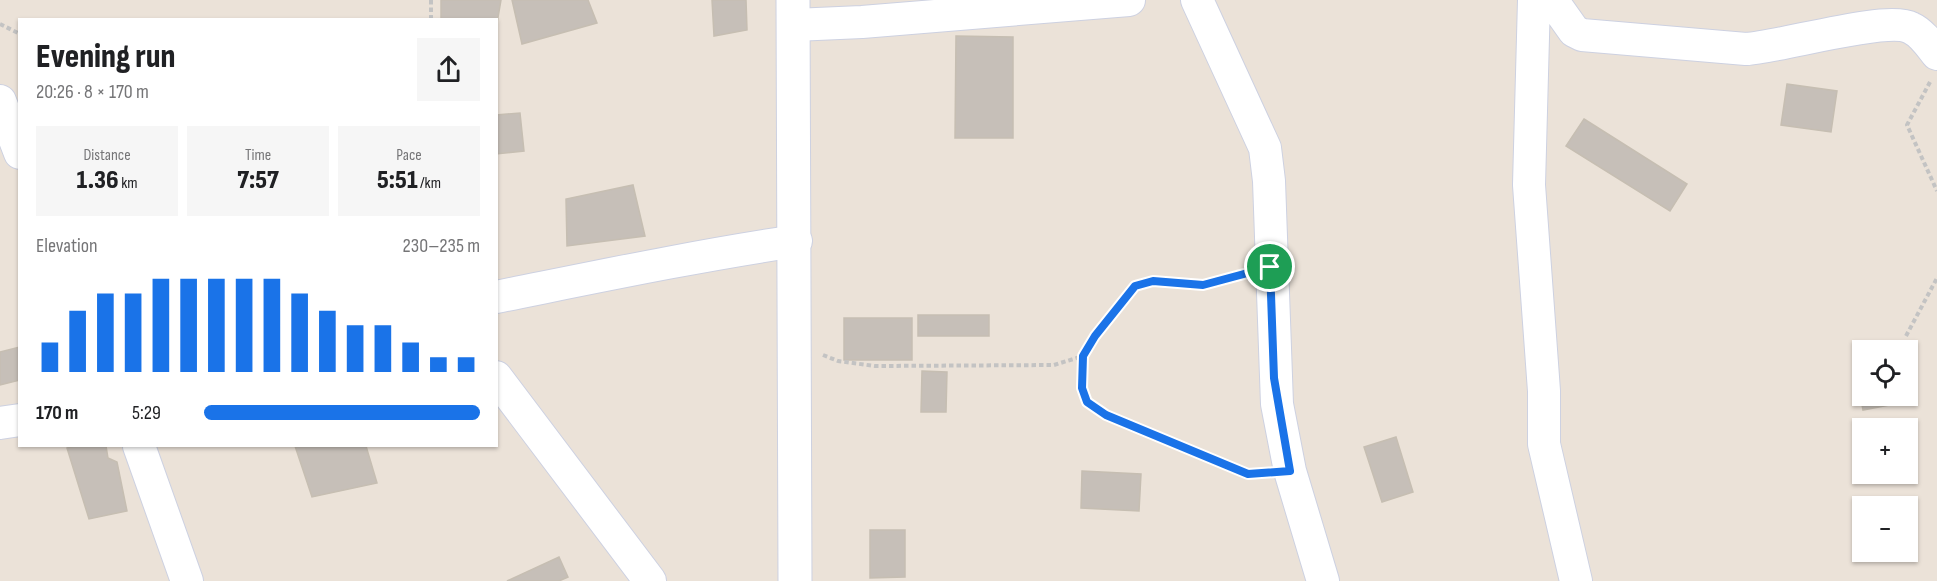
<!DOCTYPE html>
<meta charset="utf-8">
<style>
:root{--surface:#fff;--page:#f6f6f6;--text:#202124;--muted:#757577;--accent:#1a73e8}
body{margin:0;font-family:"Sofia Sans Condensed",sans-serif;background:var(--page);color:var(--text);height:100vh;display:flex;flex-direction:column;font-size:22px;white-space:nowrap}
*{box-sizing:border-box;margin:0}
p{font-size:20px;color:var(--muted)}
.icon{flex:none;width:33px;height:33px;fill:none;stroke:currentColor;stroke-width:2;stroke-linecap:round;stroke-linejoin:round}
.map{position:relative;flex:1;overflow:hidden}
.side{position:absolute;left:18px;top:18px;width:480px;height:429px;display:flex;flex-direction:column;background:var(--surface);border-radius:0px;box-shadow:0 2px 4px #0004}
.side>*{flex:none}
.controls{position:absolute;left:1852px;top:340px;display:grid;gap:12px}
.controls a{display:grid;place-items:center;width:66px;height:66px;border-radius:0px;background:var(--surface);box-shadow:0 2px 4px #0004;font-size:30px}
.pin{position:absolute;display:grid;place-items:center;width:51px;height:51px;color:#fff;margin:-26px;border:3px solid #fff;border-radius:50%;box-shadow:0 2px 6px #0007}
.round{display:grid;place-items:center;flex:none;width:63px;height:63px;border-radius:0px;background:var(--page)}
.summary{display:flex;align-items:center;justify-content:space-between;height:102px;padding:0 18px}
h1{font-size:33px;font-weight:800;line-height:45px}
.stats{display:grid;grid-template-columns:repeat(3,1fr);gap:9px;height:102px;padding:6px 18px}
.stats div{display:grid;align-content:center;border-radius:0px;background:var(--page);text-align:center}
.stats b{font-size:26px;font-weight:800}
.stats small{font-size:16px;font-weight:400}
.stats p{font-size:16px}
.chart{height:168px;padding:12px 18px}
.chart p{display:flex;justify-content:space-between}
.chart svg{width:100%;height:108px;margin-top:6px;stroke:var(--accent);stroke-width:6}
ul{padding:0 18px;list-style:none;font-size:20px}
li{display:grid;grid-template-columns:96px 72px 1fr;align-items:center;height:45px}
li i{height:15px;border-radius:8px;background:var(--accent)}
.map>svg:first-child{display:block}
.building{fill:#c6bfb8;stroke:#c6beb2;stroke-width:1.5}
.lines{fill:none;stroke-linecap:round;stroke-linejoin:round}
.minor-casing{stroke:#cdd1e1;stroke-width:34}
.tertiary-casing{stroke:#cdd1e1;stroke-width:35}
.path{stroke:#c3c3c3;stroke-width:4;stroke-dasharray:4.5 3;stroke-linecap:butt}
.minor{stroke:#fff;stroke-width:32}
.tertiary{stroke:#fff;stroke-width:33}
.route-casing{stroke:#fff;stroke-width:12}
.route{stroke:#1a73e8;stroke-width:8}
</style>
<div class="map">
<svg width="1937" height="581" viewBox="0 0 1937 581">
<rect width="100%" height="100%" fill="#ebe2d8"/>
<path class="building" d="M 441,0 L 501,0 L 496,29 L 496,20 L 441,20 Z
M 512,0 L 588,0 L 597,23 L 522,44 Z
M 712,0 L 746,0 L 747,30 L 714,36 Z
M 956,36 L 1013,37 L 1013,138 L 955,138 Z
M 1787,84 L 1837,91 L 1831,132 L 1781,125 Z
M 520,113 L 524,151 L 496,154 L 496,115 Z
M 1584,119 L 1687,184 L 1670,211 L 1566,146 Z
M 633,185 L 645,236 L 567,246 L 566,199 Z
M 918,315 L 989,315 L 989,336 L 918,336 Z
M 844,318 L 912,318 L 912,360 L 844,360 Z
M 20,347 L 20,380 L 0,385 L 0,352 Z
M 1863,359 L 1863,396 L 1894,396 L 1895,404 L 1863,410 L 1854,360 Z
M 922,371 L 947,372 L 946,412 L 921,412 Z
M 1396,437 L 1413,492 L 1382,502 L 1364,447 Z
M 74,446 L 106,446 L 108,458 L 117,462 L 127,511 L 89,519 L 67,448 Z
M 295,446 L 366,446 L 377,483 L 312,497 Z
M 1082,471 L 1141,474 L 1139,511 L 1081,508 Z
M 870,530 L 905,530 L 905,577 L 870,578 Z
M 559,557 L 568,577 L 559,581 L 507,581 Z"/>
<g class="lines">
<g class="minor-casing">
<path id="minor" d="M 1197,0 L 1265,148 L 1269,181 L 1277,404 L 1290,471 L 1323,581
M 1534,0 L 1529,185 L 1544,391 L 1544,444 L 1576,581
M 1552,0 L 1574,31 L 1582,35 L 1746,49 C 1781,47 1887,15 1911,28 C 1922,33 1930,45 1937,54
M 794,25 L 862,22 L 1129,0
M 0,101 L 20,153
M 496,297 C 596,277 695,256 796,241
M 496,377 L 650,581
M 0,423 L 20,420
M 139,446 L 187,581"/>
</g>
<g class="tertiary-casing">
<path id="tertiary" d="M 793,0 L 795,581"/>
</g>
<path class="path" d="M 431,0 L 431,20
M 0,24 L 20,34
M 1930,82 L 1907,125 L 1937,191
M 1243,273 L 1203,285 L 1153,281 L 1135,286 L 1095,336 L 1083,356 L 1081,388 L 1087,402 L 1106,415 L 1248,474 L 1263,473
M 1906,336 L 1937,278
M 823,355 L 838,361 L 875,366 L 1054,365 L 1083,356"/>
<use href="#minor" class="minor"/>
<use href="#tertiary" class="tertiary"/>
</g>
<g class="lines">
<g class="route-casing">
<path id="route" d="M 1270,267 L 1274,378 L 1290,471 L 1248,474 L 1106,415 L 1087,402 L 1082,388 L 1083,356 L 1095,336 L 1135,286 L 1153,281 L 1203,285 Z"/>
</g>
<use href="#route" class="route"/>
</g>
</svg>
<div class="controls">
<a><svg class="icon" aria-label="locate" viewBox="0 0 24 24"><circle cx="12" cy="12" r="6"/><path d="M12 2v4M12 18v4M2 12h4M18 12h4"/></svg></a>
<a>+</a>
<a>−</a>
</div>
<div class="pin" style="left:1270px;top:267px;background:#1e9e55"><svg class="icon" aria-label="arrive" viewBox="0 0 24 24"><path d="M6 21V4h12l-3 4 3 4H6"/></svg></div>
<section class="side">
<div class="summary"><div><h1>Evening run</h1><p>20:26 · 8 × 170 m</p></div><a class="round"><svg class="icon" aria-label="share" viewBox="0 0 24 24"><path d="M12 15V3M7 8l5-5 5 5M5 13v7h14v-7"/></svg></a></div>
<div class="stats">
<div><p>Distance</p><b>1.36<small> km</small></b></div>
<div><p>Time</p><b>7:57</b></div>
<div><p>Pace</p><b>5:51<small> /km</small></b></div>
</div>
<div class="chart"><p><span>Elevation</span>230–235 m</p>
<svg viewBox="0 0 160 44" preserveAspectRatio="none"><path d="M5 44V32M15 44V19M25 44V12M35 44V12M45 44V6M55 44V6M65 44V6M75 44V6M85 44V6M95 44V12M105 44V19M115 44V25M125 44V25M135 44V32M145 44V38M155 44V38"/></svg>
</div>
<ul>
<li><b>170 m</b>5:29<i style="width:100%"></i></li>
</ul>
</section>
</div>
